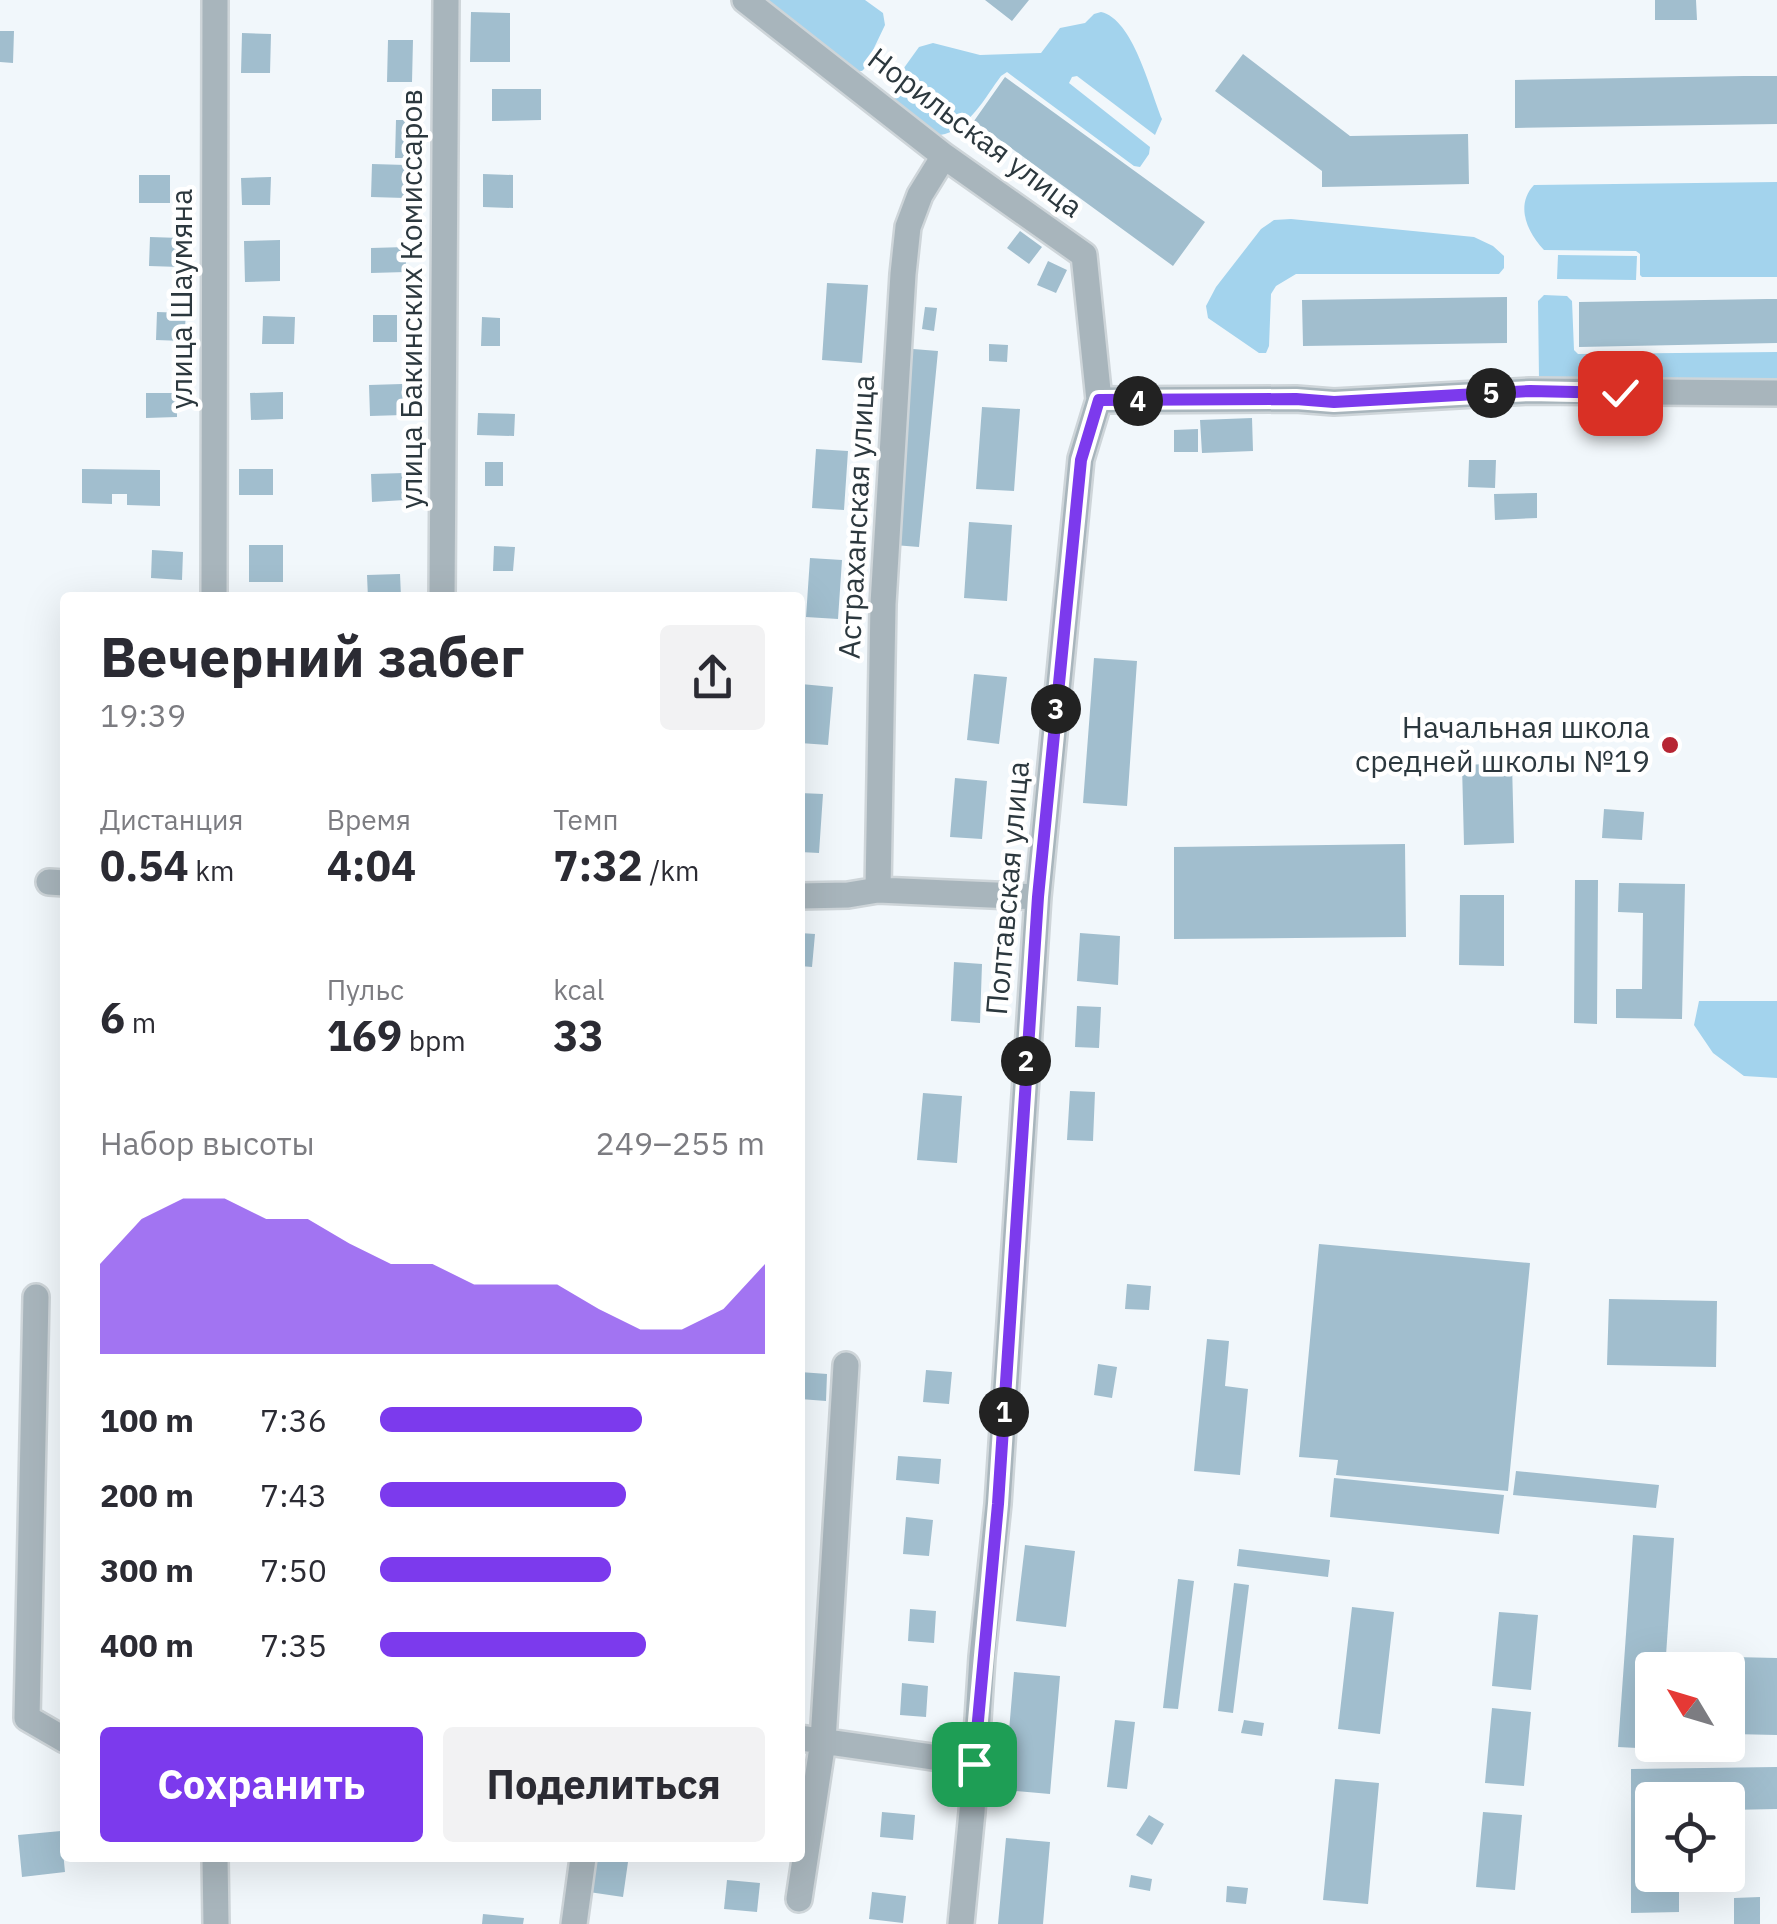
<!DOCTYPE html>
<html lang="ru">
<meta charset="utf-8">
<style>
:root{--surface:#fff;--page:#f2f2f3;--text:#2b2b33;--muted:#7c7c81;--accent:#7c3aed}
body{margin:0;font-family:"IBM Plex Sans",sans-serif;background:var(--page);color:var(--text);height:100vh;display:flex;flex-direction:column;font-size:38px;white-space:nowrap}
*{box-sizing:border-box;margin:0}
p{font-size:32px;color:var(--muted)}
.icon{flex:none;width:55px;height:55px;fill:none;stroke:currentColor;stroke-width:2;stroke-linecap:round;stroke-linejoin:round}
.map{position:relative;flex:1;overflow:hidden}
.details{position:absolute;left:60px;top:592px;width:745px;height:1270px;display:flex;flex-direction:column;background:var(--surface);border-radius:10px;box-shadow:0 10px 40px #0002}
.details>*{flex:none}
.needle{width:65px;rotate:308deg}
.controls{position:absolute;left:1635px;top:1652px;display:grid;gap:20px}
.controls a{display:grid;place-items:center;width:110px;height:110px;border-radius:10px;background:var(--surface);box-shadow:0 10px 40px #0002;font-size:50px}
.pin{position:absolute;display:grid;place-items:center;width:85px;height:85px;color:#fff;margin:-42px;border-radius:20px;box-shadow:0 5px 15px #0006}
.km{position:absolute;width:50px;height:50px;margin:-25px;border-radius:50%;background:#222;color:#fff;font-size:28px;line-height:50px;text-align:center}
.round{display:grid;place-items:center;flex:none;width:105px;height:105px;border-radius:10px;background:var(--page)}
.headline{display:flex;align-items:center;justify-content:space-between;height:170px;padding:0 40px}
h1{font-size:55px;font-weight:800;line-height:75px}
.stats{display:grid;grid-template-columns:repeat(3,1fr);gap:15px;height:170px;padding:10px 40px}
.stats div{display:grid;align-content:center}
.stats b{font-size:42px;font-weight:800}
.stats small{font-size:28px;font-weight:400}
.stats p{font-size:28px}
.chart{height:280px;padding:20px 40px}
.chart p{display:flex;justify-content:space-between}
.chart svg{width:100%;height:180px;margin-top:10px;fill:var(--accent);opacity:.7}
.cta{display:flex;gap:20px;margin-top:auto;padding:20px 40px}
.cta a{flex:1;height:115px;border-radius:10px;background:var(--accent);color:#fff;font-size:40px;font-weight:800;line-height:115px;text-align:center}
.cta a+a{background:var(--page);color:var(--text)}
ul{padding:0 40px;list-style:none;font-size:32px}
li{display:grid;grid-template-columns:160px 120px 1fr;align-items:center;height:75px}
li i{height:25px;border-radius:12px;background:var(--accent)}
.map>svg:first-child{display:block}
.green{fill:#a3d3ed}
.building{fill:#a1bece}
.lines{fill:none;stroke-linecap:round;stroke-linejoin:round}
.minor-casing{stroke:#ced5d9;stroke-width:30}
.minor{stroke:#a8b5bc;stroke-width:25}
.route-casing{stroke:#fff;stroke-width:20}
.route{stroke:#7c3aed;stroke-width:12}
.poi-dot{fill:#b62533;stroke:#fff;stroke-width:4}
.labels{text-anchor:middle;stroke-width:9;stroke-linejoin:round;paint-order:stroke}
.street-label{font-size:30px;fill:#2c383e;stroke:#fff}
.poi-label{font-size:30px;fill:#2c383e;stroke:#fff;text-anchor:end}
</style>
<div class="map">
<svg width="1777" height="1924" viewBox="0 0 1777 1924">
<rect width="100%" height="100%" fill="#f1f7fb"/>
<path class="green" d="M 762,0 L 865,0 L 883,13 L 885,25 L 864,69 L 862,71 L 857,71 Z
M 1101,12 C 1133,19 1150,90 1162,119 L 1155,135 L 1077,76 L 1072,77 L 1069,83 L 1150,147 L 1149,154 L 1140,167 L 1134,166 L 1007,72 L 1001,76 C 986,96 968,131 940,135 L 896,101 L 892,94 L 896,79 L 919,47 L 933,43 L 980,55 L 1041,53 L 1060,28 L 1085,23 L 1094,14 Z
M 1777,182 L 1777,277 L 1642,277 L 1640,275 L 1640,254 L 1636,251 L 1544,250 C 1527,232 1515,205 1534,185 Z
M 1291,219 L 1474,237 L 1493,246 L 1504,256 L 1504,268 L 1499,274 L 1296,274 L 1276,286 L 1271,294 L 1269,346 L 1266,353 L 1259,353 L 1208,318 L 1206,306 L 1216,287 L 1261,229 L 1274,220 Z
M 1558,255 L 1637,256 L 1636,280 L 1557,279 Z
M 1544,295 L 1567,296 L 1572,301 L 1574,350 L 1578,354 L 1777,352 L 1777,378 L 1700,382 L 1539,379 L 1538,301 Z
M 1699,1001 L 1777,1001 L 1777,1078 L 1744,1076 L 1713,1053 L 1694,1025 Z"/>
<path class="building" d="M 985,0 L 1029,0 L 1012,21 Z
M 1655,0 L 1696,0 L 1697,20 L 1655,20 Z
M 471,12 L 510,13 L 510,62 L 470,62 Z
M 0,31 L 14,31 L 13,63 L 0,62 Z
M 242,33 L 271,34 L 270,73 L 241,73 Z
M 388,40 L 413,40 L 412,82 L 387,82 Z
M 1243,54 L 1350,136 L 1468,134 L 1469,184 L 1322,187 L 1322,171 L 1215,91 Z
M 1744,76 L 1777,76 L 1777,124 L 1515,128 L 1515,80 Z
M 1005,77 L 1205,222 L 1173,266 L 974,121 Z
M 492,89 L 541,89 L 541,120 L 492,121 Z
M 396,120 L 417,120 L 416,158 L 395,158 Z
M 372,164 L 406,165 L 405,198 L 371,197 Z
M 483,174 L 513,175 L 513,208 L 483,207 Z
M 139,175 L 170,175 L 170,203 L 139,203 Z
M 271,177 L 270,205 L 242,205 L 241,178 Z
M 1020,231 L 1042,247 L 1029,264 L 1007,248 Z
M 150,237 L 181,238 L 180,267 L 149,266 Z
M 280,240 L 280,281 L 245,282 L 244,241 Z
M 406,247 L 406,272 L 371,273 L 371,248 Z
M 1048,261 L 1067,270 L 1056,293 L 1037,285 Z
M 827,283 L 868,285 L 862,363 L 822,360 Z
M 1507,297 L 1507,343 L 1303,346 L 1302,300 Z
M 1767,299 L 1777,299 L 1777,343 L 1579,347 L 1579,302 Z
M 925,307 L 937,308 L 934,331 L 922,329 Z
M 157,312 L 186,313 L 184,341 L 156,340 Z
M 373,315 L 397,315 L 397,342 L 373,342 Z
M 263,316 L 295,317 L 294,344 L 262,344 Z
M 482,317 L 500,318 L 500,346 L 481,346 Z
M 989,344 L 1008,345 L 1007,362 L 989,361 Z
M 913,349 L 938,351 L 919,547 L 894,545 Z
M 402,384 L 403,415 L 370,416 L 369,385 Z
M 283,392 L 283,419 L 251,420 L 250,393 Z
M 146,393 L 177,393 L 177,417 L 146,418 Z
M 982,407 L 1020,409 L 1014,491 L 976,489 Z
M 478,413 L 515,414 L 514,436 L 477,435 Z
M 1252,418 L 1253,451 L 1202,453 L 1200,420 Z
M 1198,429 L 1198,452 L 1174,452 L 1174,430 Z
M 816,449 L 848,451 L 844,510 L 812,508 Z
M 1469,460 L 1496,460 L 1495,488 L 1468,487 Z
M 485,462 L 503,462 L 503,486 L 485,486 Z
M 82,469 L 160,470 L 160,506 L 127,505 L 127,494 L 112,494 L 112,504 L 82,503 Z
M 239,469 L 273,469 L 273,495 L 239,495 Z
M 404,473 L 405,500 L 372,502 L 371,474 Z
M 1537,493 L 1537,518 L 1495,520 L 1494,494 Z
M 969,522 L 1012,525 L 1007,601 L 964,598 Z
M 249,545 L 283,545 L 283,582 L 249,582 Z
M 494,546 L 515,547 L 513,571 L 493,571 Z
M 152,550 L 183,552 L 182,580 L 151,578 Z
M 810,558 L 842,560 L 838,619 L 806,617 Z
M 400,574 L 401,597 L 368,598 L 367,575 Z
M 1094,658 L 1137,661 L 1127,806 L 1083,803 Z
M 974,674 L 1007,677 L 999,744 L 967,740 Z
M 801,684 L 833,687 L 828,745 L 800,743 Z
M 1512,763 L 1514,843 L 1464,845 L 1462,765 Z
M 955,778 L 987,781 L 982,839 L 950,837 Z
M 800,793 L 823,794 L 819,853 L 800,852 Z
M 1604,809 L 1644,812 L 1642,840 L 1602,838 Z
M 1405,844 L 1406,937 L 1174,939 L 1174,847 Z
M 1575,880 L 1598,880 L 1597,1024 L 1574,1023 Z
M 1619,883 L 1685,884 L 1682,1019 L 1616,1018 L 1616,989 L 1642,989 L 1643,913 L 1618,912 Z
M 1460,895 L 1504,895 L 1504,966 L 1459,965 Z
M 800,933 L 815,934 L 812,967 L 800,966 Z
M 1080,933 L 1120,936 L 1118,985 L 1077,981 Z
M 954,962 L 982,964 L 980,1023 L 951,1021 Z
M 1077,1006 L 1101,1007 L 1099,1048 L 1075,1047 Z
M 1070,1091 L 1095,1092 L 1093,1141 L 1067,1140 Z
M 923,1093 L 962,1096 L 957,1163 L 917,1160 Z
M 1319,1244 L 1530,1263 L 1508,1491 L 1336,1475 L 1338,1460 L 1299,1457 Z
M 1127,1284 L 1151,1286 L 1149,1310 L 1125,1309 Z
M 1609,1299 L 1717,1301 L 1716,1367 L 1607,1365 Z
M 1207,1339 L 1229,1341 L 1225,1386 L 1248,1389 L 1240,1475 L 1194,1471 Z
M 1098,1364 L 1117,1367 L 1112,1398 L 1094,1395 Z
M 926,1370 L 952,1372 L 949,1404 L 923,1402 Z
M 800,1372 L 827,1374 L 826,1401 L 800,1399 Z
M 898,1456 L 941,1459 L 939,1484 L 896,1480 Z
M 1516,1471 L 1659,1485 L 1656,1508 L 1513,1495 Z
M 1334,1478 L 1504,1495 L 1499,1534 L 1330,1517 Z
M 906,1517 L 933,1520 L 929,1556 L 903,1554 Z
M 1633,1535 L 1674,1538 L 1665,1670 L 1652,1670 L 1652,1745 L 1677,1745 L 1676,1750 L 1618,1747 Z
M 1025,1545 L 1075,1551 L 1066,1627 L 1016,1621 Z
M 1239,1549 L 1330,1560 L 1328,1577 L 1237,1566 Z
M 1178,1579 L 1194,1581 L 1178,1709 L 1163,1708 Z
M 1234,1583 L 1249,1585 L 1233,1713 L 1218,1711 Z
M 1352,1607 L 1394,1612 L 1380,1734 L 1338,1729 Z
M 910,1609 L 936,1611 L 934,1643 L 908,1641 Z
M 1499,1612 L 1538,1615 L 1531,1690 L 1492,1686 Z
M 1733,1657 L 1777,1658 L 1777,1735 L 1732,1734 Z
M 1014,1672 L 1060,1676 L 1050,1794 L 1004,1790 Z
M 902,1683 L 928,1686 L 926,1717 L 900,1715 Z
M 1492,1708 L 1531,1712 L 1524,1786 L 1485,1783 Z
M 1115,1720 L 1135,1722 L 1127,1789 L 1107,1787 Z
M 1244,1720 L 1264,1723 L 1262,1736 L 1241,1733 Z
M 1777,1767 L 1777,1809 L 1728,1810 L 1728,1800 L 1652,1800 L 1652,1875 L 1679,1875 L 1679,1912 L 1631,1913 L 1631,1769 Z
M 1335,1779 L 1379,1783 L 1368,1904 L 1323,1900 Z
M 882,1812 L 915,1815 L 913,1840 L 880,1837 Z
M 1483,1812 L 1522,1815 L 1515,1890 L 1476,1887 Z
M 1149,1815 L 1164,1824 L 1152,1845 L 1136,1835 Z
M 61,1831 L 65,1872 L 22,1877 L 18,1835 Z
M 1006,1838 L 1050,1842 L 1043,1924 L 998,1924 Z
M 586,1858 L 628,1862 L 623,1897 L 582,1891 Z
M 1131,1875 L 1152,1879 L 1150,1891 L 1129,1887 Z
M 727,1880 L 760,1883 L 757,1912 L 724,1909 Z
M 1227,1886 L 1248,1888 L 1246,1904 L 1226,1902 Z
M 872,1892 L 906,1896 L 903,1923 L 869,1919 Z
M 1760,1897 L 1760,1924 L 1734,1924 L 1734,1898 Z
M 483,1914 L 524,1918 L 523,1924 L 482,1924 Z"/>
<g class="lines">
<g class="minor-casing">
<path id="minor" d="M 745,0 L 944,156 L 1084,255 L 1099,400 L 1296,399 L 1334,402 L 1530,391 L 1777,393
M 214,598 L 215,0
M 442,598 L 446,0
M 49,882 L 65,883
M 878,890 L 883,604 L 903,274 L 908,227 L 920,195 L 944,156
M 800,896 L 848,895 L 878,890 L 1038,897
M 36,1297 L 27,1718 L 65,1740
M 800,1738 L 974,1763
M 215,1858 L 216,1924
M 799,1899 L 823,1741 L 846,1365
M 574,1924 L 583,1858
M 961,1924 L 972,1812 L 982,1657 L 998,1504 L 1038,897 L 1081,459 L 1099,400"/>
</g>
<use href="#minor" class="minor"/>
</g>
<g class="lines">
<g class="route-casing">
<path id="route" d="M 974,1764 L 998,1504 L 1038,897 L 1081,460 L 1099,400 L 1296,399 L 1334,402 L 1530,391 L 1620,393"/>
</g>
<use href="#route" class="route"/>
</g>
<circle class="poi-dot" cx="1670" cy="745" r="10"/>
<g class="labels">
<g class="street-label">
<text transform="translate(975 133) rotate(37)" y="10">Норильская улица</text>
<text transform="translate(182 299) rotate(-90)" y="10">улица Шаумяна</text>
<text transform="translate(412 299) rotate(-90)" y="10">улица Бакинских Комиссаров</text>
<text transform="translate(857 517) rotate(-87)" y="10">Астраханская улица</text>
<text transform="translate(1008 888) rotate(-85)" y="10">Полтавская улица</text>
</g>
<g class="poi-label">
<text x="1650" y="738">Начальная школа<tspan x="1650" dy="34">средней школы №19</tspan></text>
</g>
</g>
</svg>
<div class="controls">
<a><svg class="needle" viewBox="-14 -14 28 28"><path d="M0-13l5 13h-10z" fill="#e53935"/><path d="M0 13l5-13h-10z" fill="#7c7c81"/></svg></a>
<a><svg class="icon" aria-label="locate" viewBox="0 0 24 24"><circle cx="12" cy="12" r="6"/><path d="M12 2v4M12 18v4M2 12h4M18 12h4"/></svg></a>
</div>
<div class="pin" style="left:974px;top:1764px;background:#1e9e55"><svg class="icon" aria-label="arrive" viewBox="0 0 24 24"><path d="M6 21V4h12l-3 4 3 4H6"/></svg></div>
<div class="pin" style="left:1620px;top:393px;background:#d93025"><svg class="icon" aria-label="check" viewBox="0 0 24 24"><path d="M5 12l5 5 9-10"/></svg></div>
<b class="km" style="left:1004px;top:1412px">1</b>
<b class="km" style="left:1026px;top:1061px">2</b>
<b class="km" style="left:1056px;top:709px">3</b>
<b class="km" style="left:1138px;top:401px">4</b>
<b class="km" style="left:1491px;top:393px">5</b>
<section class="details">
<div class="headline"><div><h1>Вечерний забег</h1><p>19:39</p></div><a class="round"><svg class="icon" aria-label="share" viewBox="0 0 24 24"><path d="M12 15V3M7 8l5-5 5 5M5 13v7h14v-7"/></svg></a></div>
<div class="stats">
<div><p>Дистанция</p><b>0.54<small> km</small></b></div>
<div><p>Время</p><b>4:04</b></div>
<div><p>Темп</p><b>7:32<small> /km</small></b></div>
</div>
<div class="stats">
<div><b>6<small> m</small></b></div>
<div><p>Пульс</p><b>169<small> bpm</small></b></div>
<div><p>kcal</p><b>33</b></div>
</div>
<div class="chart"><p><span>Набор высоты</span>249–255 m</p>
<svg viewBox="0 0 160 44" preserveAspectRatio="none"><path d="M0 44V22L10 11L20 6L30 6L40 11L50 11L60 17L70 22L80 22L90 27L100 27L110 27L120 33L130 38L140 38L150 33L160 22V44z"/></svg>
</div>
<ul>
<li><b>100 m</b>7:36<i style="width:68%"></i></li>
<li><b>200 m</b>7:43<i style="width:64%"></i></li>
<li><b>300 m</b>7:50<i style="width:60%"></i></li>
<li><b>400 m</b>7:35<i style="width:69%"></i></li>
</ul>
<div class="cta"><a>Сохранить</a><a>Поделиться</a></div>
</section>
</div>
